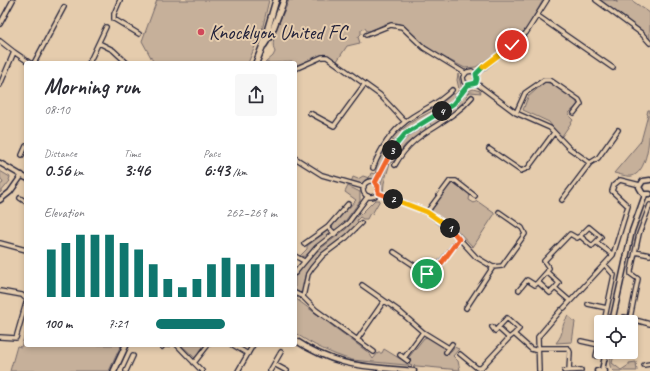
<!DOCTYPE html>
<meta charset="utf-8">
<style>
:root{--surface:#fff;--page:#f7f7f7;--text:#2b2b33;--muted:#7c7c81;--accent:#0f766e}
body{margin:0;font-family:Caveat,sans-serif;background:var(--page);color:var(--text);height:100vh;display:flex;flex-direction:column;font-size:15px;white-space:nowrap}
*{box-sizing:border-box;margin:0}
p{font-size:13px;color:var(--muted)}
.icon{flex:none;width:22px;height:22px;fill:none;stroke:currentColor;stroke-width:2;stroke-linecap:round;stroke-linejoin:round}
.map{position:relative;flex:1;overflow:hidden}
.panel{position:absolute;left:24px;top:61px;width:273px;height:286px;display:flex;flex-direction:column;background:var(--surface);border-radius:4px;box-shadow:0 2px 6px #0003}
.panel>*{flex:none}
.controls{position:absolute;left:594px;top:315px;display:grid;gap:8px}
.controls a{display:grid;place-items:center;width:44px;height:44px;border-radius:4px;background:var(--surface);box-shadow:0 2px 6px #0003;font-size:20px}
.pin{position:absolute;display:grid;place-items:center;width:34px;height:34px;color:#fff;margin:-17px;border:2px solid #fff;border-radius:50%;box-shadow:0 1px 4px #0007}
.km{position:absolute;width:20px;height:20px;margin:-10px;border-radius:50%;background:#222;color:#fff;font-size:11px;line-height:20px;text-align:center}
.round{display:grid;place-items:center;flex:none;width:42px;height:42px;border-radius:4px;background:var(--page)}
.head{display:flex;align-items:center;justify-content:space-between;height:68px;padding:0 20px}
h1{font-size:22px;font-weight:700;line-height:30px}
.figures{display:grid;grid-template-columns:repeat(3,1fr);gap:6px;height:68px;padding:4px 20px}
.figures div{display:grid;align-content:center}
.figures b{font-size:17px;font-weight:700}
.figures small{font-size:11px;font-weight:400}
.figures p{font-size:11px}
.chart{height:112px;padding:8px 20px}
.chart p{display:flex;justify-content:space-between}
.chart svg{width:100%;height:72px;margin-top:4px;stroke:var(--accent);stroke-width:6}
ul{padding:0 20px;list-style:none;font-size:13px}
li{display:grid;grid-template-columns:64px 48px 1fr;align-items:center;height:30px}
li i{height:10px;border-radius:5px;background:var(--accent)}
.map>svg:first-child{display:block}
.green{fill:#c6b09a;stroke:#74696a}
.lines{fill:none;stroke-linecap:round;stroke-linejoin:round}
.stream{stroke:#6c6266;stroke-width:1.5}
.minor-casing{stroke:#22223b;stroke-width:6}
.tertiary-casing{stroke:#22223b;stroke-width:7}
.secondary-casing{stroke:#22223b;stroke-width:8}
.minor{stroke:#e5ccad;stroke-width:3.5}
.tertiary{stroke:#e5ccad;stroke-width:4}
.secondary{stroke:#e5ccad;stroke-width:5}
.split-1-casing{stroke:#fff;stroke-width:8}
.split-2-casing{stroke:#fff;stroke-width:8}
.split-3-casing{stroke:#fff;stroke-width:8}
.split-4-casing{stroke:#fff;stroke-width:8}
.split-5-casing{stroke:#fff;stroke-width:8}
.split-6-casing{stroke:#fff;stroke-width:8}
.split-1{stroke:#f0652b;stroke-width:5}
.split-2{stroke:#f5b400;stroke-width:5}
.split-3{stroke:#f0652b;stroke-width:5}
.split-4{stroke:#22a559;stroke-width:5}
.split-5{stroke:#22a559;stroke-width:5}
.split-6{stroke:#f5b400;stroke-width:5}
.poi-dot{fill:#d1495b;stroke:#e5ccad;stroke-width:1.5}
.labels{text-anchor:middle;stroke-width:4;stroke-linejoin:round;paint-order:stroke}
.poi-label{font-size:20px;fill:#22223b;stroke:#e5ccad;text-anchor:start}
</style>
<div class="map">
<svg width="650" height="371" viewBox="0 0 650 371">
<rect width="100%" height="100%" fill="#e5ccad"/>
<filter id="ink" filterUnits="userSpaceOnUse"><feTurbulence type="fractalNoise" baseFrequency=".025" numOctaves="2"/><feDisplacementMap in="SourceGraphic" scale="8" xChannelSelector="R" yChannelSelector="G"/><feConvolveMatrix kernelMatrix="1 2 1 2 8 2 1 2 1" color-interpolation-filters="sRGB"/></filter>
<g filter="url(#ink)">
<path class="green" d="M 157,0 L 269,0 L 262,30 L 248,63 L 154,63 L 142,41 Z
M 289,0 L 543,0 L 529,25 L 520,36 L 476,67 L 465,68 L 437,54 L 417,40 L 402,25 L 397,23 L 385,24 L 370,31 L 367,31 L 365,28 L 361,30 L 361,34 L 358,37 L 360,43 L 347,46 L 337,61 L 325,54 L 297,65 L 293,62 L 265,63 L 273,56 L 275,52 C 268,38 284,14 289,0 Z
M 600,0 L 631,0 L 650,13 L 650,40 L 642,31 Z
M 458,74 L 462,89 L 452,101 L 443,108 L 441,104 L 452,94 L 456,94 L 459,89 L 457,80 Z
M 545,82 L 552,84 L 576,101 L 578,105 L 569,113 L 570,117 L 573,120 L 562,136 L 559,136 L 549,122 L 523,110 L 528,97 Z
M 473,89 L 480,91 L 481,93 L 470,92 L 466,96 L 467,100 C 457,111 446,119 432,126 L 430,124 L 430,121 L 452,109 L 466,92 Z
M 436,109 L 437,112 L 413,126 L 395,141 L 392,140 L 392,137 L 413,121 Z
M 648,110 L 650,110 C 650,129 650,171 632,176 C 627,177 619,174 614,173 L 641,141 L 648,115 L 647,114 Z
M 422,126 L 426,127 L 425,130 L 405,145 L 393,162 L 390,163 L 384,183 L 383,194 L 380,186 C 389,157 397,144 422,126 Z
M 388,144 L 391,147 L 376,178 L 362,184 L 351,182 L 353,177 L 358,179 L 363,176 L 369,178 L 371,173 L 375,174 L 378,161 Z
M 0,171 L 10,177 L 9,180 L 10,181 L 0,193 L 0,185 L 3,183 L 0,177 Z
M 453,183 L 470,194 L 469,200 L 474,203 L 477,201 L 494,213 L 494,215 L 473,247 L 457,230 L 432,213 L 432,210 L 447,188 Z
M 348,186 L 360,192 L 360,201 L 343,224 L 334,231 L 332,228 L 333,225 L 356,200 L 345,192 Z
M 375,200 L 380,200 L 372,214 L 370,213 L 367,219 L 363,219 L 360,217 L 357,220 L 358,223 C 343,241 317,252 306,273 C 304,278 304,285 303,291 L 300,293 L 295,291 L 295,277 L 301,268 L 316,252 L 346,229 L 358,214 L 360,215 Z
M 327,231 L 330,233 L 328,237 L 305,256 L 299,257 L 307,249 L 307,246 Z
M 295,298 L 369,353 L 373,359 L 378,353 L 382,353 L 384,349 L 407,363 L 409,357 L 424,338 L 427,337 L 446,348 L 449,354 L 454,347 L 459,349 L 453,356 L 458,361 L 460,370 L 352,360 C 331,354 313,345 295,333 Z
M 568,316 L 575,322 L 572,342 L 556,343 C 566,331 559,328 568,316 Z
M 26,331 L 26,345 L 121,345 L 109,371 L 10,371 L 17,346 L 21,347 Z
M 181,345 L 205,345 L 195,358 Z
M 612,352 L 618,352 L 614,355 L 612,363 L 621,370 L 629,365 L 629,363 L 636,362 L 637,371 L 614,371 C 607,366 610,360 612,352 Z"/>
<g class="lines">
<path class="stream" d="M 614,0 L 617,2"/>
<g class="minor-casing">
<path id="minor" d="M 120,0 L 114,14 L 114,19 L 139,34
M 596,0 L 641,33 L 650,43
M 538,16 L 613,68
M 0,24 L 13,0
M 366,35 L 391,25 L 402,27 L 424,48 L 465,73
M 0,41 L 14,52
M 99,43 L 113,50 L 127,63
M 34,63 L 64,7
M 89,63 L 106,27
M 295,69 L 322,57 L 327,57 L 380,95 L 405,122
M 476,74 L 526,33 L 547,0
M 476,83 L 516,113 L 550,128 L 569,148 L 590,163
M 0,85 L 14,52 L 30,63
M 310,113 L 334,126 L 364,85
M 516,113 L 525,93 L 544,80 L 550,80 L 579,100 L 581,104 L 574,113
M 489,149 L 521,171 L 528,168 L 553,134
M 22,155 L 26,146
M 295,158 L 322,175 L 364,187
M 395,165 C 416,127 446,128 472,97
M 373,168 C 380,150 389,134 405,122 C 421,109 437,106 452,90
M363 189a8 8 0 1 1 16 0a8 8 0 1 1-16 0Z
M 375,183 L 395,145 L 405,135 L 443,111 L 453,104 L 468,85 L 476,83 L 477,75 L 472,71 L 467,72 L 463,77 L 464,82 L 468,85
M 378,193 L 427,212 L 454,233 L 476,257 L 493,267
M 20,198 L 26,202
M 562,200 L 590,163 L 598,158 L 618,130
M 427,212 L 450,181 L 456,181 L 475,196
M 328,227 L 335,234
M 596,242 L 601,237 L 589,227 L 580,236 L 592,246 L 596,242 L 613,255
M 0,243 L 26,250
M 304,244 L 328,227 L 348,204
M 394,252 L 427,274 L 431,275 L 459,239
M 635,252 L 650,255
M 295,256 L 304,261
M 547,272 L 549,268 L 544,261 L 570,234 L 577,238 L 580,236
M 295,273 L 317,247 L 348,223 L 368,196
M 362,285 L 399,311 L 423,332 L 449,348
M 555,288 L 559,283 L 547,272 L 538,282 L 550,293 L 555,288 L 570,301
M 519,290 L 527,280 L 535,285 L 538,282
M 0,291 L 22,295 L 26,299
M 295,293 L 303,297 L 316,310 L 374,352
M 303,297 L 308,274 L 312,268 L 323,255 L 347,237 L 361,223
M 588,304 L 607,308
M 466,308 L 493,267 L 502,266 L 525,234 L 522,228 L 499,212
M 564,308 L 613,255 L 628,206 L 612,191 L 614,185 L 620,180 L 640,185
M 630,318 L 638,279 L 631,274 L 631,271 L 639,234 L 650,205
M 604,322 L 614,275 L 605,265
M 620,322 L 624,317 L 650,324
M 492,327 L 495,331 L 507,318 L 519,329 L 514,334
M 498,328 L 509,338
M 0,337 L 16,338 L 26,303
M 357,340 L 384,301
M 581,341 L 599,345
M 167,345 L 168,345
M 177,345 L 202,371
M 233,345 L 248,354
M 162,347 L 163,345
M 537,348 L 568,348 L 570,352 L 569,371
M 446,352 L 452,344
M 460,354 L 477,368 L 481,368 L 509,338 L 514,334 L 531,349 L 538,351
M 400,355 L 408,361
M 596,356 L 601,335
M 404,358 L 423,332
M 194,363 L 208,345
M 274,364 L 287,371
M 644,365 L 650,364
M 126,371 L 133,356
M 238,371 L 253,345
M 270,371 L 281,352
M 539,371 L 538,337 L 561,310
M 564,371 L 581,370"/>
</g>
<g class="tertiary-casing">
<path id="tertiary" d="M 0,163 L 26,178
M 650,180 L 643,181 L 639,187 L 643,194 L 650,194
M 0,200 L 10,192 L 22,175
M 612,322 L 632,231 L 645,195
M 295,340 C 337,368 366,366 414,371
M 602,370 L 606,352
M 597,371 L 605,371"/>
</g>
<g class="secondary-casing">
<path id="secondary" d="M 264,45 L 271,34 L 284,0
M 256,63 L 263,45 L 276,0
M 114,371 L 126,345"/>
</g>
<use href="#minor" class="minor"/>
<use href="#tertiary" class="tertiary"/>
<use href="#secondary" class="secondary"/>
</g>
</g>
<g class="lines" filter="url(#ink)">
<g class="split-1-casing">
<path id="split-1" d="M 427,274 L 432,275 L 435,272 L 459,239 L 450,228"/>
</g>
<g class="split-2-casing">
<path id="split-2" d="M 393,199 L 427,212 L 450,228"/>
</g>
<g class="split-3-casing">
<path id="split-3" d="M 392,150 L 375,183 L 378,186 L 378,193 L 393,199"/>
</g>
<g class="split-4-casing">
<path id="split-4" d="M 392,150 L 405,134 L 442,111"/>
</g>
<g class="split-5-casing">
<path id="split-5" d="M 442,111 L 453,104 L 468,85 L 476,83 L 477,79 L 476,74 L 483,67"/>
</g>
<g class="split-6-casing">
<path id="split-6" d="M 483,67 L 512,45"/>
</g>
<use href="#split-1" class="split-1"/>
<use href="#split-2" class="split-2"/>
<use href="#split-3" class="split-3"/>
<use href="#split-4" class="split-4"/>
<use href="#split-5" class="split-5"/>
<use href="#split-6" class="split-6"/>
</g>
<circle class="poi-dot" cx="201" cy="32" r="4"/>
<g class="labels">
<g class="poi-label">
<text x="209" y="39">Knocklyon United FC</text>
</g>
</g>
</svg>
<div class="controls">
<a><svg class="icon" aria-label="locate" viewBox="0 0 24 24"><circle cx="12" cy="12" r="6"/><path d="M12 2v4M12 18v4M2 12h4M18 12h4"/></svg></a>
</div>
<div class="pin" style="left:427px;top:274px;background:#1e9e55"><svg class="icon" aria-label="arrive" viewBox="0 0 24 24"><path d="M6 21V4h12l-3 4 3 4H6"/></svg></div>
<div class="pin" style="left:512px;top:45px;background:#d93025"><svg class="icon" aria-label="check" viewBox="0 0 24 24"><path d="M5 12l5 5 9-10"/></svg></div>
<b class="km" style="left:450px;top:228px">1</b>
<b class="km" style="left:393px;top:199px">2</b>
<b class="km" style="left:392px;top:150px">3</b>
<b class="km" style="left:442px;top:111px">4</b>
<section class="panel">
<div class="head"><div><h1>Morning run</h1><p>08:10</p></div><a class="round"><svg class="icon" aria-label="share" viewBox="0 0 24 24"><path d="M12 15V3M7 8l5-5 5 5M5 13v7h14v-7"/></svg></a></div>
<div class="figures">
<div><p>Distance</p><b>0.56<small> km</small></b></div>
<div><p>Time</p><b>3:46</b></div>
<div><p>Pace</p><b>6:43<small> /km</small></b></div>
</div>
<div class="chart"><p><span>Elevation</span>262–269 m</p>
<svg viewBox="0 0 160 44" preserveAspectRatio="none"><path d="M5 44V15M15 44V11M25 44V6M35 44V6M45 44V6M55 44V11M65 44V15M75 44V24M85 44V33M95 44V38M105 44V33M115 44V24M125 44V20M135 44V24M145 44V24M155 44V24"/></svg>
</div>
<ul>
<li><b>100 m</b>7:21<i style="width:57%"></i></li>
</ul>
</section>
</div>
